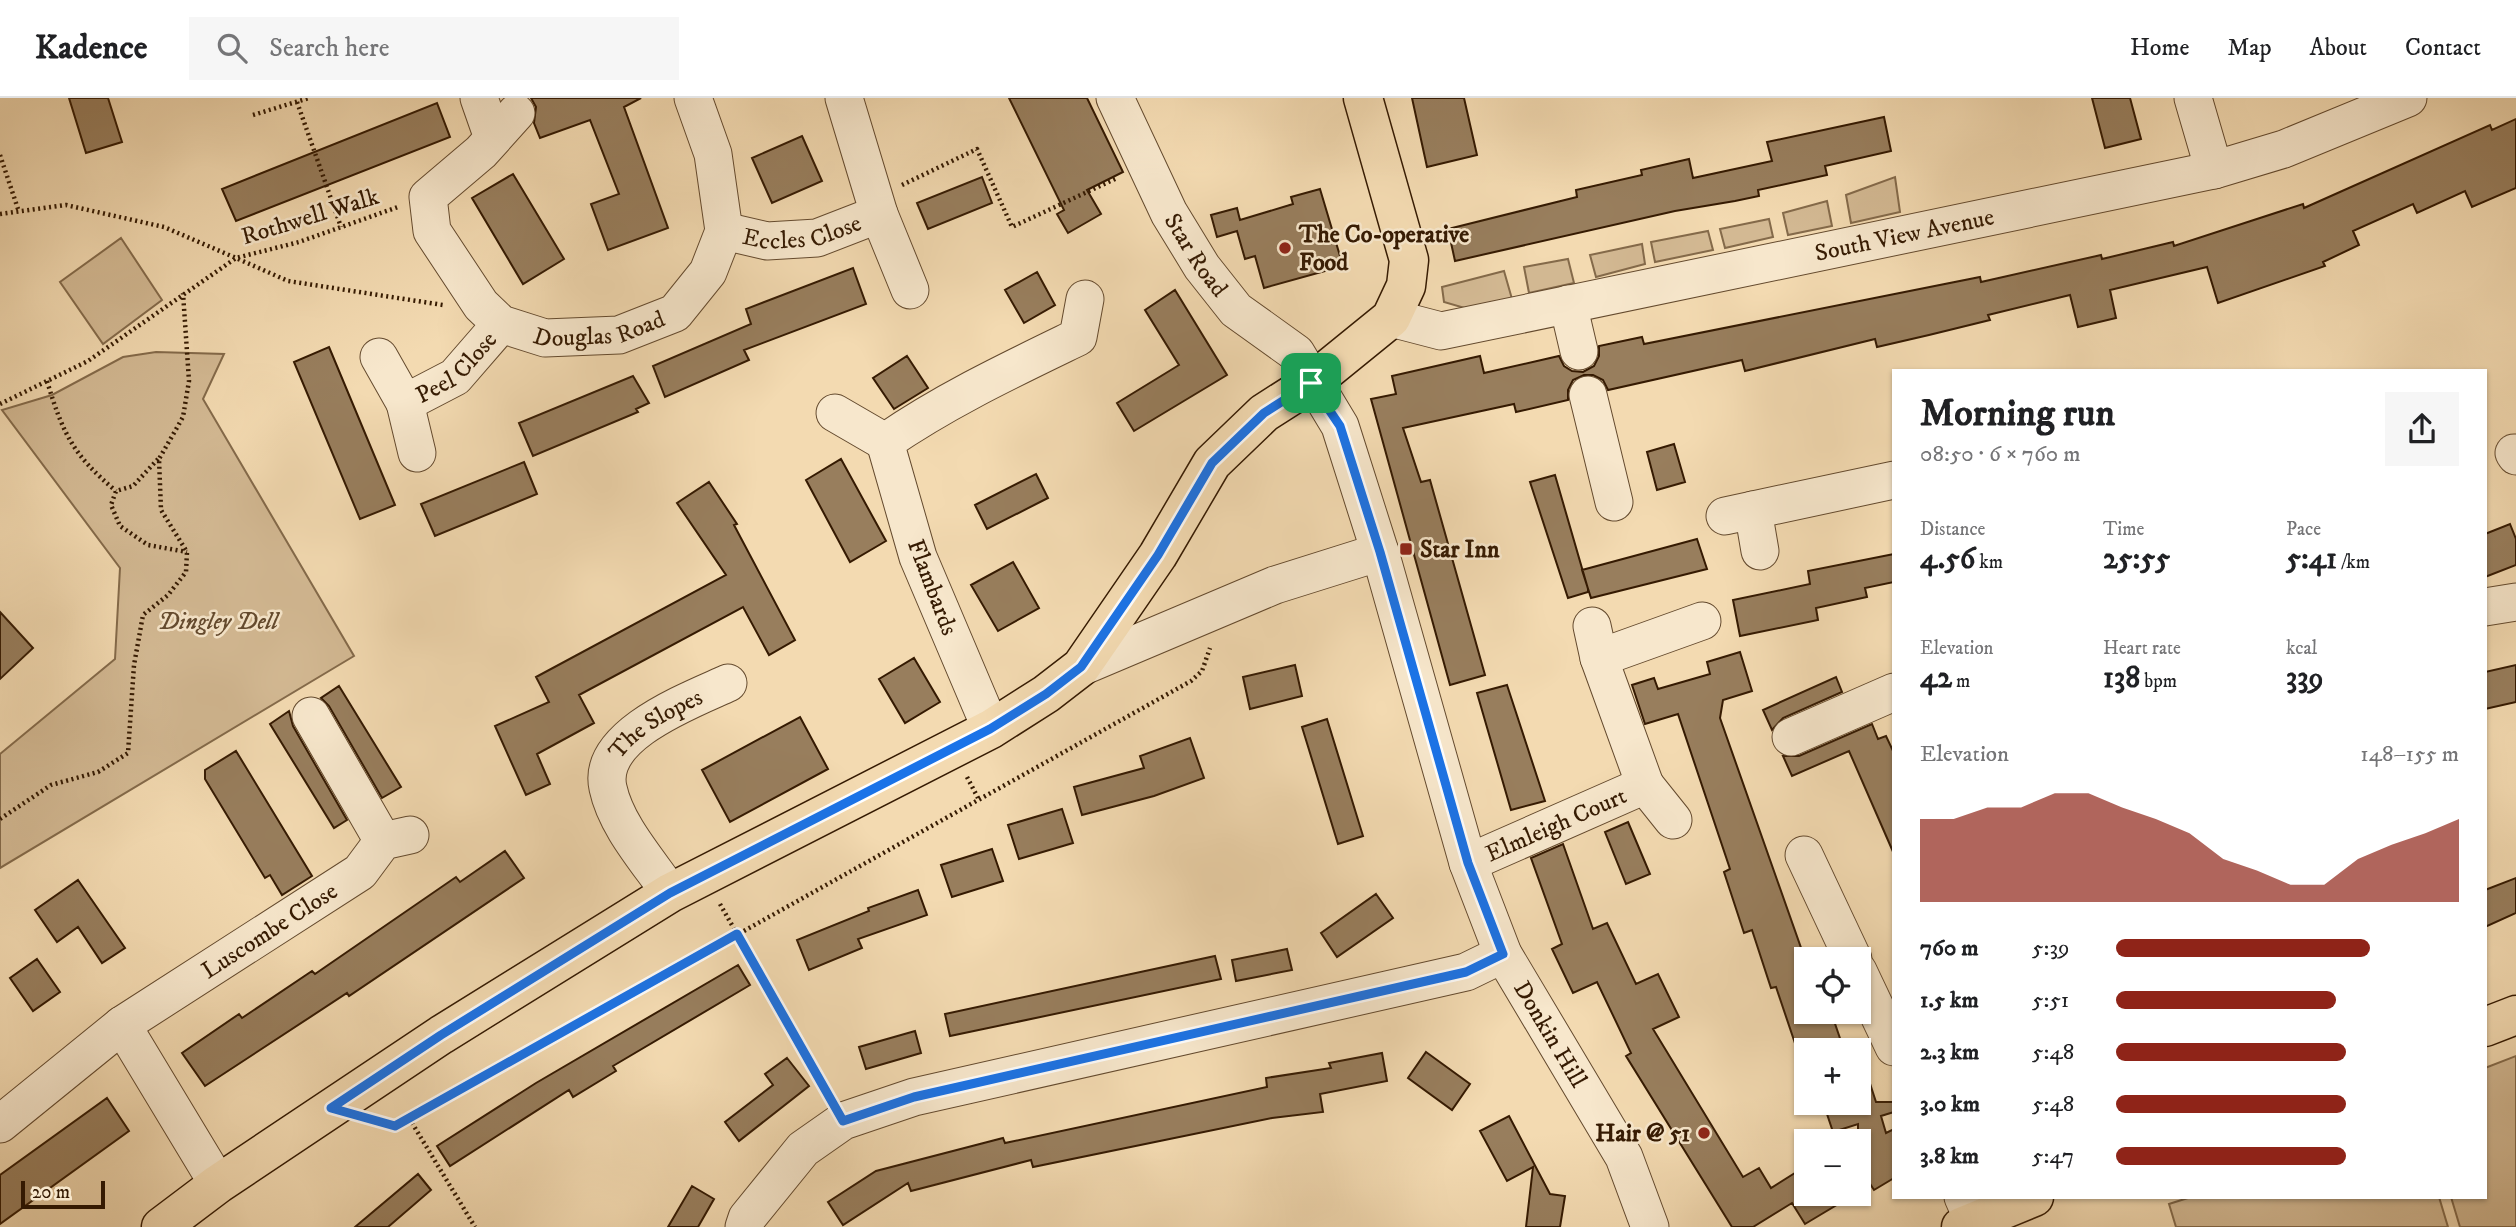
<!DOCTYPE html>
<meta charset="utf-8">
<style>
:root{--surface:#fff;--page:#f6f6f6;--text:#202124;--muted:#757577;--line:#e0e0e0;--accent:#8f2418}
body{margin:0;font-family:"IM FELL DW Pica",serif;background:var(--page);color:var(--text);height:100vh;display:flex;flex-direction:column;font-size:26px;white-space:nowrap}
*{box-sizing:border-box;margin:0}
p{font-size:23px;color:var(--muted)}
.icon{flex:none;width:38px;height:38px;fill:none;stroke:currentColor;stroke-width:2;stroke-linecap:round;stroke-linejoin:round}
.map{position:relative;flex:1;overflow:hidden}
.panel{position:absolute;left:1892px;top:271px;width:595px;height:830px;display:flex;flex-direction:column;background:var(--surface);border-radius:0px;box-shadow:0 2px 5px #0004}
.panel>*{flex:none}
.fabs{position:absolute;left:1794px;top:849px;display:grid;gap:14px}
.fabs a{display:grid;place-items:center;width:77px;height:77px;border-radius:0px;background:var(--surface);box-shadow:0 2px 5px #0004;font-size:35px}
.scale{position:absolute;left:21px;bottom:18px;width:84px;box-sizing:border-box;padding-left:7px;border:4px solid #351a02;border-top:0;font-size:19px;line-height:24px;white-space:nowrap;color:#351a02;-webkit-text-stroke:5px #f7e7cc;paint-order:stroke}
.pin{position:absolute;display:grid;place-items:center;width:60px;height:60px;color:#fff;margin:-30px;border-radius:14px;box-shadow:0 4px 10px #0006}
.round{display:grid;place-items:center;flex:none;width:74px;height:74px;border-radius:0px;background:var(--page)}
.overview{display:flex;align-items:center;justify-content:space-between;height:119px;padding:0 28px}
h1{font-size:38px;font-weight:700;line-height:52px}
.metrics{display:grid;grid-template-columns:repeat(3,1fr);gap:10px;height:119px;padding:7px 28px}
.metrics div{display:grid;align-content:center}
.metrics b{font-size:30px;font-weight:700}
.metrics small{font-size:19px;font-weight:400}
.metrics p{font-size:19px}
.chart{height:196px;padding:14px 28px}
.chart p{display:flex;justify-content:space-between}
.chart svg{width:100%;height:126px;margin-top:7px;fill:var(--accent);opacity:.7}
ul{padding:0 28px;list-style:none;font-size:23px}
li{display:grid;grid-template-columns:112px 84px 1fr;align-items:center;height:52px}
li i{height:18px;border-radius:9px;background:var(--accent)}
header{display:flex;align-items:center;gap:42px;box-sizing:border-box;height:98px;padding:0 35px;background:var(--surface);border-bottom:2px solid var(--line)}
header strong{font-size:33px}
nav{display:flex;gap:38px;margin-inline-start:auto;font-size:24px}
.search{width:490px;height:63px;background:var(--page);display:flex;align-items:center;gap:18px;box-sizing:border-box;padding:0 24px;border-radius:0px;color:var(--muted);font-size:26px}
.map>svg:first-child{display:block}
.green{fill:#d3b993;stroke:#846a4a;stroke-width:2}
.building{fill:#987e5d;stroke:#351a02;stroke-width:2}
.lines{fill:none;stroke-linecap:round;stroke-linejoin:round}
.minor-casing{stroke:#644a2e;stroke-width:39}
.major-casing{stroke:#351a02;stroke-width:41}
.path{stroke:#351a02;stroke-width:4.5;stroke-dasharray:2 3.5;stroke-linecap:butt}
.minor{stroke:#f7e7cc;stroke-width:37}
.major{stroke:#f3dab1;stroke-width:38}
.route-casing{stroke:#fff;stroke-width:14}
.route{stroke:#1a73e8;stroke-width:9}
.poi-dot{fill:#8f2418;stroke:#f7e7cc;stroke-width:2.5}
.labels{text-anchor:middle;stroke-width:5;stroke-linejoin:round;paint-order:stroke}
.street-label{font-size:24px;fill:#351a02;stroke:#f7e7cc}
.poi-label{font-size:24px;font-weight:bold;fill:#351a02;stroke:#f7e7cc;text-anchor:start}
.park-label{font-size:24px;font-style:italic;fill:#644a2e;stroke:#f7e7cc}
</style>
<header>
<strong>Kadence</strong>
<div class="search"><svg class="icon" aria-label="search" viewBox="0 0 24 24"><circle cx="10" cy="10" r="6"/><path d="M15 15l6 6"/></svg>Search here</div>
<nav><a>Home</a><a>Map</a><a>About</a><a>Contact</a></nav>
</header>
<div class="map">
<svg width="2516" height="1129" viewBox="0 0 2516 1129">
<rect width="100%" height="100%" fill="#f3dab1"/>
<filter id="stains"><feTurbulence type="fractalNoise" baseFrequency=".00286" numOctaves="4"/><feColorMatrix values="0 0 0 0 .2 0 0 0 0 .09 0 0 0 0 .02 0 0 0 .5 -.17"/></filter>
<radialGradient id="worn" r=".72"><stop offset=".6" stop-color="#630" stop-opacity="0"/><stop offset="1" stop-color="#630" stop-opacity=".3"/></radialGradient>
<path class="green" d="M 1895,79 L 1900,114 L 1851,125 L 1846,97 Z
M 1827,103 L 1832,128 L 1788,137 L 1783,115 Z
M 1769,121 L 1773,139 L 1725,150 L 1720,131 Z
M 1708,133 L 1713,152 L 1655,164 L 1651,144 Z
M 121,140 L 162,202 L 103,246 L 60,184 Z
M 1642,146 L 1645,166 L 1596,179 L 1590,157 Z
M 1568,161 L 1574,185 L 1529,195 L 1524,169 Z
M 1504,173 L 1512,201 L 1468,211 L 1444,204 L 1442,189 Z
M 156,254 L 224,256 L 203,301 L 354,558 L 0,770 L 0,656 L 115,561 L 120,470 L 2,312 L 52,297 L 123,259 Z
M 2516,958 L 2516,1129 L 2460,1129 L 2451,1099 L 2485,1099 L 2485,970 Z
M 2191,1099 L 2439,1099 L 2448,1129 L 2176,1129 L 2169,1106 Z"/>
<path class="building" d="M 69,0 L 108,0 L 122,44 L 86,55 Z
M 531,0 L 641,0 L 624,9 L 668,130 L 608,152 L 591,106 L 619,96 L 590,22 L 540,40 L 534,25 L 536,9 Z
M 1009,0 L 1087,0 L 1123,74 L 1087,92 L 1101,116 L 1068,135 L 1057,116 L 1064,112 Z
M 1412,0 L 1464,0 L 1477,57 L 1427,69 Z
M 2092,0 L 2130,0 L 2141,41 L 2105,50 Z
M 437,5 L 450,39 L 236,123 L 222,91 Z
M 1884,19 L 1891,53 L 1825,68 L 1827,77 L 1758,92 L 1759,98 L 1735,103 L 1675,113 L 1455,163 L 1448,131 L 1577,99 L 1576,92 L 1642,77 L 1641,72 L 1689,61 L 1693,80 L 1772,63 L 1767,44 Z
M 2516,21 L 2516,90 L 2472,109 L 2465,93 L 2417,115 L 2413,106 L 2353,133 L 2359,147 L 2323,164 L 2325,168 L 2218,205 L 2207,169 L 2110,192 L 2116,220 L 2078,229 L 2070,197 L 1988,217 L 1990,222 L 1929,237 L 1877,249 L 1875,241 L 1745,273 L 1742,262 L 1608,292 L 1603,282 L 1593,277 L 1584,277 L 1573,282 L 1568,292 L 1568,302 L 1516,314 L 1514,306 L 1403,330 L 1421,384 L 1430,382 L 1485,577 L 1450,587 L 1371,301 L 1396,296 L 1392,278 L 1480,258 L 1484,275 L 1559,258 L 1564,268 L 1572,273 L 1583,274 L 1594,268 L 1599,258 L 1599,248 L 1642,239 L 1644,246 L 1980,179 L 1981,184 L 2101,157 L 2102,161 L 2173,144 L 2174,148 L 2303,106 L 2304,110 L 2490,27 L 2492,32 Z
M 802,38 L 822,83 L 772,105 L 752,60 Z
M 513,76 L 564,161 L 523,186 L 472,100 Z
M 982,79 L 992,105 L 928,131 L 917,105 Z
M 1320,91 L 1343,168 L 1264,190 L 1255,158 L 1245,161 L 1237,133 L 1217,139 L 1211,117 L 1237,110 L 1240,122 L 1293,106 L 1291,99 Z
M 853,170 L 866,206 L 744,252 L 749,262 L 665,299 L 653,268 L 751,226 L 746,211 Z
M 1037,174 L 1055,207 L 1024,225 L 1005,192 Z
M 1175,192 L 1227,277 L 1134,333 L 1117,305 L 1179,267 L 1145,212 Z
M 329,249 L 395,407 L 360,421 L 294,264 Z
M 907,258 L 928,290 L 894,311 L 873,280 Z
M 633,278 L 649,305 L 636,311 L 638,314 L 533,358 L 519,325 Z
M 1674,346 L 1685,384 L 1657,392 L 1647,354 Z
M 841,361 L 886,443 L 850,464 L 806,382 Z
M 524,364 L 537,396 L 435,438 L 421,406 Z
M 1036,376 L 1048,400 L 987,431 L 975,407 Z
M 1555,377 L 1588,491 L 1588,494 L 1568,500 L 1530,384 Z
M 709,384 L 737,426 L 734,427 L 795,542 L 769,557 L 743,509 L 579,597 L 594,625 L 537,656 L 550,686 L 526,697 L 495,628 L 549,604 L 536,579 L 726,477 L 677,405 Z
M 2510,426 L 2516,441 L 2516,467 L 2485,479 L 2485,436 Z
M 1697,441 L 1707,471 L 1591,500 L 1582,472 Z
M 1894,456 L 1894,484 L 1865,490 L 1867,499 L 1816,510 L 1818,522 L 1740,538 L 1733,502 L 1810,486 L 1808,473 Z
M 1013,464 L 1039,510 L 998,533 L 971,487 Z
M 0,514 L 33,550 L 0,581 Z
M 1740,554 L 1752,593 L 1723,602 L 1720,620 L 1806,864 L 1806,914 L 1831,914 L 1844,952 L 1806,952 L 1806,965 L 1802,966 L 1776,889 L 1771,890 L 1752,832 L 1744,835 L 1724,774 L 1730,771 L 1678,616 L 1645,626 L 1632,587 L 1654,580 L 1658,591 L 1710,576 L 1707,564 Z
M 914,560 L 940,604 L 905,625 L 879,581 Z
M 1295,567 L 1302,598 L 1250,611 L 1243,579 Z
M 2516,567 L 2516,604 L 2485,611 L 2485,574 Z
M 1836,579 L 1842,594 L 1783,620 L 1772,632 L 1763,612 Z
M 1507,587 L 1545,703 L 1511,712 L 1477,595 Z
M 339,588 L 401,689 L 382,700 L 329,608 L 321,600 Z
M 289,613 L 293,628 L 347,722 L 334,730 L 270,626 Z
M 800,619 L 828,671 L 730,724 L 702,672 Z
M 1327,621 L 1363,738 L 1338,746 L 1302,629 Z
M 1872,626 L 1878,641 L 1886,638 L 1894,655 L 1894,756 L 1849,653 L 1792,678 L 1783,658 L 1799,658 Z
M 1190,640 L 1204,680 L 1154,698 L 1082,717 L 1074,689 L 1144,670 L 1140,658 Z
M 236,653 L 312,778 L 282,797 L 270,777 L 265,780 L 205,681 L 205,672 Z
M 1062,711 L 1073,745 L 1019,761 L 1008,727 Z
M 1628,724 L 1650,776 L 1626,786 L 1605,734 Z
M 1563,746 L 1593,831 L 1607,825 L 1636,886 L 1658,876 L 1679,919 L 1653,931 L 1743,1079 L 1759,1070 L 1771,1090 L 1806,1068 L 1806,1096 L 1855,1096 L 1805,1126 L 1792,1105 L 1753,1129 L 1732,1129 L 1626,958 L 1631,955 L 1597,884 L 1573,895 L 1552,851 L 1562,846 L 1531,760 Z
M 992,751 L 1003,783 L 952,799 L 941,767 Z
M 505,753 L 524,780 L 349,898 L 347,895 L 205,988 L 182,955 L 239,916 L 242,920 L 312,873 L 315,876 L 456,779 L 460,784 Z
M 2516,780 L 2516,815 L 2485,829 L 2485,792 Z
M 78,782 L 125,850 L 102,865 L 78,829 L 57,844 L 35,812 Z
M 918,792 L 927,817 L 858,841 L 862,850 L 809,872 L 797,842 L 869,813 L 868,810 Z
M 1376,796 L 1393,820 L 1337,859 L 1321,835 Z
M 1287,851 L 1292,872 L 1236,883 L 1232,862 Z
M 1215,858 L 1221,881 L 950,938 L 945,916 Z
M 37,861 L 60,894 L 33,913 L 10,880 Z
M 738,867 L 750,887 L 613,968 L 616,973 L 573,999 L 569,992 L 450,1068 L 437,1048 L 536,985 Z
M 915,933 L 921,955 L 866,971 L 859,949 Z
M 1426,954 L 1470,986 L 1452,1012 L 1408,980 Z
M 1382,955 L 1387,983 L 1320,996 L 1323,1014 L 1272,1020 L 1033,1069 L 1031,1062 L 911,1093 L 908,1085 L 843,1127 L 828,1104 L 876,1073 L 1003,1040 L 1005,1045 L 1267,989 L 1266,980 L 1331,970 L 1329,965 Z
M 787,960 L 809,988 L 739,1043 L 725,1024 L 773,987 L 765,976 Z
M 1863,964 L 1876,1004 L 1894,1004 L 1894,1014 L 1881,1018 L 1886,1035 L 1894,1031 L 1894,1080 L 1874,1092 L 1858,1067 L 1858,1026 L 1833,1034 L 1823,1004 L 1858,1004 L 1858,965 Z
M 107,1000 L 129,1033 L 0,1126 L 0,1077 Z
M 1509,1018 L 1550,1096 L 1565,1098 L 1560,1129 L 1526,1129 L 1533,1069 L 1507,1083 L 1480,1033 Z
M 418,1076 L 431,1092 L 388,1129 L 355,1129 Z
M 692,1088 L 714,1101 L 698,1129 L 668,1129 Z"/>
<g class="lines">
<g class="minor-casing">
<g id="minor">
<path d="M 479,0 L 493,40"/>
<path id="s1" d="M 1115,0 L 1169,115 L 1202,169 L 1236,212 L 1296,255 L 1340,328 L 1380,454 L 1468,765 L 1503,856 L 1624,1059 L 1650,1129"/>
<path d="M 2193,0 L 2214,72"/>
<path id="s2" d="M 516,15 L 481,54 L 428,99 L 432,133 L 481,207 L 501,226 L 545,240 L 619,237 L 675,215 L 708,174 L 724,133 L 713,56 L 693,0"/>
<path d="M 879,116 L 910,192"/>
<path id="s3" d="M 724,133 L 767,143 L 817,140 L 879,116 L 844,0"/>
<path d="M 1568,206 L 1579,253"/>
<path id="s4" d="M 1391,220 L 1441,233 L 2214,72 L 2284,51 L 2408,0"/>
<path id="s5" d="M 379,259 L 405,305 L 455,279 L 501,226"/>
<path d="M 1588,297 L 1614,404"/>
<path d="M 405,305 L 417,355"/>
<path d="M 835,315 L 885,344"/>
<path d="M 2514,355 L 2516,358"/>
<path d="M 1753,412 L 1760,453"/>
<path d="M 1725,418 L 1894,382"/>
<path d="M 2485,509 L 2516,504"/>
<path d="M 1592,528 L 1599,560 L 1645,687"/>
<path d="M 1599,560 L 1702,523"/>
<path d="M 1081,569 L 1275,487 L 1380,454"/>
<path d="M 311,618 L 383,743"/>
<path d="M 991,631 L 918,459 L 885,344 C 946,302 1012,271 1078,239 L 1085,201"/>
<path d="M 1791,639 L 1894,594"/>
<path d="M 1804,757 L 1853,861"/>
<path id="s6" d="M 1468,765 L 1645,687 L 1673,722"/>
<path id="s7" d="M 670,795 C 649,764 616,728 608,690 C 596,637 691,602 728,585"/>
<path d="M 1858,873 L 1894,949"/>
<path id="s8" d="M 122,927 L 360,774 L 383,743 L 410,737"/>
<path d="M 0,1026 L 122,927 L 218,1086"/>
<path d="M 1963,1099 L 1974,1124"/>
<path d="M 744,1129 L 747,1120 L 803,1051 L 843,1023 L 914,999 L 1466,874 L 1503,856"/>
</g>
</g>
<g class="major-casing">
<path id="major" d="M 2485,929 L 2516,917
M 161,1129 L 218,1086 L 441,937 L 670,795 L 991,631 L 1046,596 L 1081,569 L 1158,457 L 1212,365 L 1264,315 L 1311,285 L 1391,220 L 1406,188 L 1409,162 L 1363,0
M 1961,1129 L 2034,1099"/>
</g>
<path class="path" d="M 297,4 L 341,129
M 253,17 L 309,0
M 0,57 L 18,111
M 902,87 L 977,51 L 1012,129 L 1117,80
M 0,116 L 66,107 L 164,129 L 236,160 L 299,144 L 398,109
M 47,283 C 63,336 73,357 116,393
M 0,306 L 88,263 L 236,160 L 288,183 L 443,207
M 158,361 L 133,388 L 116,393 L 111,407 L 120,428 L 148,447 L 187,454
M 967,679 L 978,700
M 0,721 L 51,687 L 98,674 L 128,655 L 134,567 L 143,517 L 168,497 L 186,474 L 187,454 L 161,412 L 159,361 L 183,319 L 189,283 L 183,195
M 720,806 L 828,996
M 409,1020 L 475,1129
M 372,1022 L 395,1028 L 1191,583 L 1202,573 L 1210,550"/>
<use href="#minor" class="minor"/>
<use href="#major" class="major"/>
</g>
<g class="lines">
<g class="route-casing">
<path id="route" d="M 1311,285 L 1340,328 L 1380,454 L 1468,765 L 1503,856 L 1466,874 L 914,999 L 843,1023 L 737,836 L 395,1028 L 331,1010 L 441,937 L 670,795 L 990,631 L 1046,596 L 1081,569 L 1158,457 L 1212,365 L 1264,315 Z"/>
</g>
<use href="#route" class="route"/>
</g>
<g class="poi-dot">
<circle cx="1285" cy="150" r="7"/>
<rect x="1399" y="444" width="14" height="14" rx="3.5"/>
<circle cx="1704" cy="1035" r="7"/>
</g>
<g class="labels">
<g class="street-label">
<text transform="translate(310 118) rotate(-17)" y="8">Rothwell Walk</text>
<text dy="8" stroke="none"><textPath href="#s3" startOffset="80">Eccles Close</textPath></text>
<text dy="8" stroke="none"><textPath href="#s4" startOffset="525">South View Avenue</textPath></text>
<text dy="8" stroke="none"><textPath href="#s1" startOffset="177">Star Road</textPath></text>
<text dy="8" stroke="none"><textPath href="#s2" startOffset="374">Douglas Road</textPath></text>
<text dy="8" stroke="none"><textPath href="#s5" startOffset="116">Peel Close</textPath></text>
<text transform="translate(933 489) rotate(69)" y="8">Flambards</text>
<text dy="8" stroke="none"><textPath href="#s7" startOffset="210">The Slopes</textPath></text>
<text dy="8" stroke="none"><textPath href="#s6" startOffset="96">Elmleigh Court</textPath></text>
<text dy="8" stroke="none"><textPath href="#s8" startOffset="175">Luscombe Close</textPath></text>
<text dy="8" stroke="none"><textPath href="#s1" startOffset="1050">Donkin Hill</textPath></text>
</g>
<g class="poi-label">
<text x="1299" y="144">The Co-operative<tspan x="1299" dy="28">Food</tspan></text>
<text x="1420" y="459">Star Inn</text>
<text x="1690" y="1043" text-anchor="end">Hair @ 51</text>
</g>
<g class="park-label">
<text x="218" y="531">Dingley Dell</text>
</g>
</g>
<rect width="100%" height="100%" filter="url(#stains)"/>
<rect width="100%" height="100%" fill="url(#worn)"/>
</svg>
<div class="fabs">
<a><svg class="icon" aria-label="locate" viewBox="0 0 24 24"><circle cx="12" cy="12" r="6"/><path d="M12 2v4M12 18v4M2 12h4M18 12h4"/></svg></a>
<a>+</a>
<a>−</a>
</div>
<div class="scale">20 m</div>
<div class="pin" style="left:1311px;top:285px;background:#1e9e55"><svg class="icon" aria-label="arrive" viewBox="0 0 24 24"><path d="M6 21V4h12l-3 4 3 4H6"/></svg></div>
<section class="panel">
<div class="overview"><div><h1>Morning run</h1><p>08:50 · 6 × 760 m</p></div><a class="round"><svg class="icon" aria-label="share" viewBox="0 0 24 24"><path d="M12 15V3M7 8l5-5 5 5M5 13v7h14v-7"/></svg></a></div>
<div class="metrics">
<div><p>Distance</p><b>4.56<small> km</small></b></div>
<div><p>Time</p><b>25:55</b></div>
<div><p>Pace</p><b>5:41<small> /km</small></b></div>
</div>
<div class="metrics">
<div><p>Elevation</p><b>42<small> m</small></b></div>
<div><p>Heart rate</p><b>138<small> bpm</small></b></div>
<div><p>kcal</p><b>339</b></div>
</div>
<div class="chart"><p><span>Elevation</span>148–155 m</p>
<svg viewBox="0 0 160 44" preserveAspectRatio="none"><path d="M0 44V15L10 15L20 11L30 11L40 6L50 6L60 11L70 15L80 20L90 29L100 33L110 38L120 38L130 29L140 24L150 20L160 15V44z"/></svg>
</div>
<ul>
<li><b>760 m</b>5:39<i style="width:74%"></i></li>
<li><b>1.5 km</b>5:51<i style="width:64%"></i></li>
<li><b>2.3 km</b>5:48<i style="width:67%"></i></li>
<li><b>3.0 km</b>5:48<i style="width:67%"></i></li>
<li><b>3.8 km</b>5:47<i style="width:67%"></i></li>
</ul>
</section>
</div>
